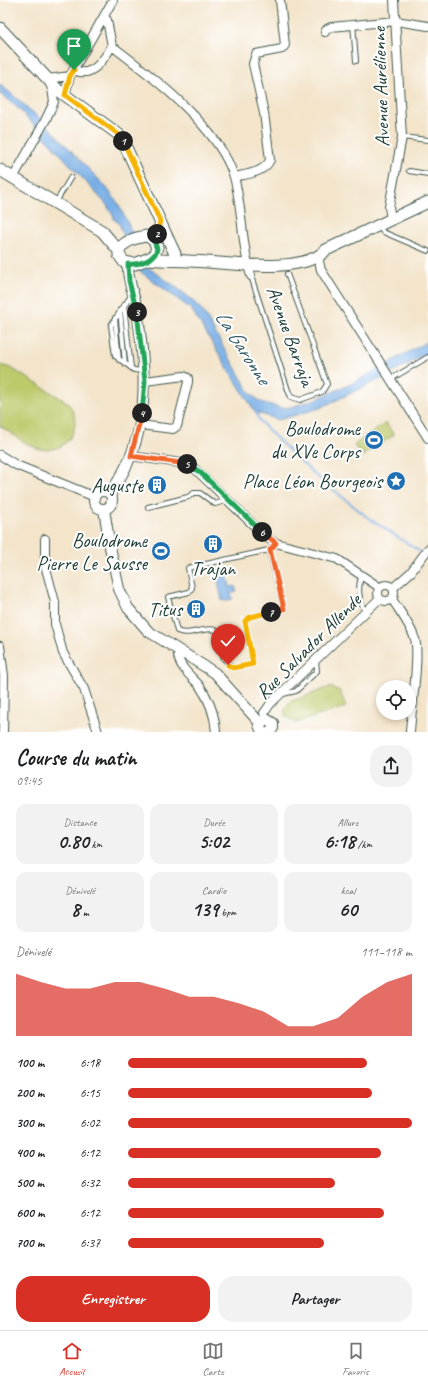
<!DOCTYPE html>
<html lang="fr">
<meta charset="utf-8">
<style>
:root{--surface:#fff;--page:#f2f2f2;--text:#202124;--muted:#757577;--line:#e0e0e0;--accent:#d93025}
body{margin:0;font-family:Caveat,sans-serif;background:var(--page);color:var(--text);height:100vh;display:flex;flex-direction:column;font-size:15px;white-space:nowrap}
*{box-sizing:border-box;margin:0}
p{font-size:13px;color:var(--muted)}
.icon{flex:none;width:22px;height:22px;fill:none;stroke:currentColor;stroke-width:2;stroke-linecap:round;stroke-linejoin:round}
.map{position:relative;height:732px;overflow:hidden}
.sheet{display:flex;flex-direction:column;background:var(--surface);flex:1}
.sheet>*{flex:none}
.buttons{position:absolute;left:376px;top:680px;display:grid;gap:8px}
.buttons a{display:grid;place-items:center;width:40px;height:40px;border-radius:50%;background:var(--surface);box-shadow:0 2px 6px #0003;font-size:20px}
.pin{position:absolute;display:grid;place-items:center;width:34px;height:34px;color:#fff;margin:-41px -17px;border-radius:50% 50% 50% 0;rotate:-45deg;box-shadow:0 0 4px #0007}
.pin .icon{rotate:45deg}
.km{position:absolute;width:20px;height:20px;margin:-10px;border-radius:50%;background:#222;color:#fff;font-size:11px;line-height:20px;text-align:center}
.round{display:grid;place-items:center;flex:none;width:42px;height:42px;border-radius:16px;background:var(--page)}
.summary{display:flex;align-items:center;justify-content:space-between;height:68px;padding:0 16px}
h1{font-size:22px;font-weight:600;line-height:30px}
.figures{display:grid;grid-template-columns:repeat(3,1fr);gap:6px;height:68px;padding:4px 16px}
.figures div{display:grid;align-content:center;border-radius:10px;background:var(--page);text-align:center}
.figures b{font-size:20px;font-weight:600}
.figures small{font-size:11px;font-weight:400}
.figures p{font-size:11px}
.chart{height:112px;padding:8px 16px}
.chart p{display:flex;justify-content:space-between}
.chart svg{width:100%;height:72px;margin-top:4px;fill:var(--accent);opacity:.7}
.action{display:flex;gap:8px;margin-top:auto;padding:8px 16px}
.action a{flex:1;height:46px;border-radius:16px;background:var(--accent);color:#fff;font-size:16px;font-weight:600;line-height:46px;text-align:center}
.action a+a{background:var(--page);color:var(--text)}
ul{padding:0 16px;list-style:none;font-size:13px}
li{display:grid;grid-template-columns:64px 48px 1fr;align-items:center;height:30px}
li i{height:10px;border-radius:5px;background:var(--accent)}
.tabs{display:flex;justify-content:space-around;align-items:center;height:56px;border-top:1px solid var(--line);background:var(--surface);font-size:11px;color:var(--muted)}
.tabs a{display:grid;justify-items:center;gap:2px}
.tabs .current{color:var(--accent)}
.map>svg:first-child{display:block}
.green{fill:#bdc96b;stroke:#6e8350}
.water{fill:#78ade5;stroke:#4c758c}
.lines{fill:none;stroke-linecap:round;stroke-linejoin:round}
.stream{stroke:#78ade5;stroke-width:2}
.service-casing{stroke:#3f564a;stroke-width:6}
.minor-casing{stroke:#3f564a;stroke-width:10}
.tertiary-casing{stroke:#3f564a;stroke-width:12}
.secondary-casing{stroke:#3f564a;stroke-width:13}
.service{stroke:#fff;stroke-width:4}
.minor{stroke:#fff;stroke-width:8}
.tertiary{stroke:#fff;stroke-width:10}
.secondary{stroke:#fff;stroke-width:11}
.split-1-casing{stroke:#fff;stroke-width:8}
.split-2-casing{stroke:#fff;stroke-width:8}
.split-3-casing{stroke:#fff;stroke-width:8}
.split-4-casing{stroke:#fff;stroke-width:8}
.split-5-casing{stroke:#fff;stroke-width:8}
.split-6-casing{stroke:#fff;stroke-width:8}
.split-7-casing{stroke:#fff;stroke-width:8}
.split-8-casing{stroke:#fff;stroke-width:8}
.split-1{stroke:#f5b400;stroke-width:5}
.split-2{stroke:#f5b400;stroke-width:5}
.split-3{stroke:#22a559;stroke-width:5}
.split-4{stroke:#22a559;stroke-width:5}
.split-5{stroke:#f0652b;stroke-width:5}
.split-6{stroke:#22a559;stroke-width:5}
.split-7{stroke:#f0652b;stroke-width:5}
.split-8{stroke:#f5b400;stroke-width:5}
.labels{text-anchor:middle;stroke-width:4;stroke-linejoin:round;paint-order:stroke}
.street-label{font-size:20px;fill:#1f3d34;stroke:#fff}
.poi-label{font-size:20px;fill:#1f3d34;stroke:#fff;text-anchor:end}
.water-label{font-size:21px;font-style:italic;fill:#3a5f69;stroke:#fff}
</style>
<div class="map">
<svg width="428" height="732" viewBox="0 0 428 732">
<rect width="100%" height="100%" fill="#fff"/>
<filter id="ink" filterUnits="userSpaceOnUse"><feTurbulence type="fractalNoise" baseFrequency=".025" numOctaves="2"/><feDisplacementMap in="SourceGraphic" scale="8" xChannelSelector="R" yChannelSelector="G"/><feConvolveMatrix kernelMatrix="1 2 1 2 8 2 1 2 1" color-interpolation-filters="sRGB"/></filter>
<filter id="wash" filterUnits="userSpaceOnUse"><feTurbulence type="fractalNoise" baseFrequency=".012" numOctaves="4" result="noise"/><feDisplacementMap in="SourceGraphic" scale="16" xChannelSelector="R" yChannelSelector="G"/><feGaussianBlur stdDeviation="0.9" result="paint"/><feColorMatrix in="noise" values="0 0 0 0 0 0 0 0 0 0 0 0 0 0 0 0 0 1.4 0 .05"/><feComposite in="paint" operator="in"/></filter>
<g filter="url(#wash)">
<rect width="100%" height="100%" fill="#f3e4ca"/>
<path class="green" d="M 0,365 L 11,368 L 67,402 C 86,423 69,455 40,449 C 27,446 12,433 0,426 Z
M 386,423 L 394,435 L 362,456 L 354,445 Z
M 330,687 L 340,691 L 346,707 L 296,723 L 285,716 L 285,709 L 289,702 Z"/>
<path class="water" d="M 0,84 L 43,121 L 106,187 L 118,203 L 133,234 L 124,237 L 119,223 L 113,219 L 114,217 L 106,204 L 19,109 L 0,94 Z
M 149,268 C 168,282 188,293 204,313 L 250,393 L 261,402 L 281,408 L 291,407 L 316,399 L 353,383 L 428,341 L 428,353 L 385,377 L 320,408 L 278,420 L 255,412 L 191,309 L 138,270 Z
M 227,574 L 230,587 L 235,586 L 237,592 L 231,593 L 233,599 L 222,601 L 217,576 Z"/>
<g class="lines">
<path class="stream" d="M 255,410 L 259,420 L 274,436 L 314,474 L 367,517 L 422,553"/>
</g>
</g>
<g filter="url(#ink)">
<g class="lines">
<g class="service-casing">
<path id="service" d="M 353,24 L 356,61
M 402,137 L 428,140
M 409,171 L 428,174
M 56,202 L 71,177
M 379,226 L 383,232 L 428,251
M 251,276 L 288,390 L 291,397 L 300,400 L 322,392 L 327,384 L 287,274
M 133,293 L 111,325 L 115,356 L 134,370 L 143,371
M 124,305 L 131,368
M 120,310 L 125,364
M 115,318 L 119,360
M 391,379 L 428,357
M 148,507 L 188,497 L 194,493 L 200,493 L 215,504 L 228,500
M 269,550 L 284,609 L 250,617 L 245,621 L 253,664 L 233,668 L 224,659 L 216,630 C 203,626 190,637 177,631 L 168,597 L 189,592 L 192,588 L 188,568 L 269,550 L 276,543
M 362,575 C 357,586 359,601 365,611
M 283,694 L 296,691 L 317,671 L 316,660"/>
</g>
<g class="minor-casing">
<path id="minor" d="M 325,32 L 327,29 L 331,27 L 396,21 L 428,26
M 112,46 C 152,76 220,128 234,177 C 243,209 241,244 251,276
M 74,70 C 92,79 104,59 112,46 L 107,20 L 104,17
M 65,95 L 70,76 L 113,0
M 234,177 C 247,174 264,173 270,160 L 264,113 L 253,64 L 256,54 L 282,49 L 285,45 L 280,0
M 13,178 L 45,121 L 54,102 L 52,89 L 48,79 L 70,76
M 391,219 L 389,207 L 402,137 L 394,0
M 154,241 L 160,221
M 321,252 L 319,261 L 321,270 L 428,438
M 140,425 L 173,429 L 177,426 L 188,382 L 188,378 L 184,376 L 145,381
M 0,455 L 16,465 L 95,497
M 131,456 L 181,463 L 194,468 L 267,538 L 276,543 L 337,559 L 379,587
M 45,539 L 45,565 L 55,602 L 55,624 L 63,653 L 84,689 L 98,732
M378 593a8 8 0 1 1 16 0a8 8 0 1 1-16 0Z
M 393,588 L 411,572 L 428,549
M 392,599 C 400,612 410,624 415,639 C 420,656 411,711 410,732
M 0,646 L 4,676 L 3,732
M 180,651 L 178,655 C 179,667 191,676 199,685 C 209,699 215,715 216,732
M 266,719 L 264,713 L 271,703 L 379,599"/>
</g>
<g class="tertiary-casing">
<path id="tertiary" d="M94 500a9 9 0 1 1 18 0a9 9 0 1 1-18 0Z
M 110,493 C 152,437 147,371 136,305 C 133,291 127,279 128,264
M 104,509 L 110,547 L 119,589 L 128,608 L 148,631 L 215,673 L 260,723
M 262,732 L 259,725 L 266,719 L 273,723 L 273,728 L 270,732"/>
</g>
<g class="secondary-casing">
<path id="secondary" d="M 0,28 L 58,90 L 118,134 L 123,141 L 175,254
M 0,170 L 102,231 L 119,251
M 148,236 L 154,241 L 157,247 L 154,256 L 135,264 L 124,262 L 119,255 C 118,242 137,237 148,236 Z
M 150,259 C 164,261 177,260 190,261 C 224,262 301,276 326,250 L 428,202"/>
</g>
<use href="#service" class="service"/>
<use href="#minor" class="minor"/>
<use href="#tertiary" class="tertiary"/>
<use href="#secondary" class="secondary"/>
</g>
</g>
<g class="lines" filter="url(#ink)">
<g class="split-1-casing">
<path id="split-1" d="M 74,70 L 70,76 L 65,95 L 118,134 L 123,141"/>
</g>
<g class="split-2-casing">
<path id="split-2" d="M 123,141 L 160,221 L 157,234"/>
</g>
<g class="split-3-casing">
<path id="split-3" d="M 137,312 L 129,281 L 128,264 C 139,265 155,260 157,249 L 154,241 L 157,234"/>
</g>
<g class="split-4-casing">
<path id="split-4" d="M 137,312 L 145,381 L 142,413"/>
</g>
<g class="split-5-casing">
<path id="split-5" d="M 142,413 L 131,456 L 187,464"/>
</g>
<g class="split-6-casing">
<path id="split-6" d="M 187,464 L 200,472 L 262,532"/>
</g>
<g class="split-7-casing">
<path id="split-7" d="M 262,532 L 276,543 L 270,550 L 284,609 L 271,612"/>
</g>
<g class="split-8-casing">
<path id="split-8" d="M 228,665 L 233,668 L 253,664 L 245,621 L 250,617 L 271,612"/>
</g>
<use href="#split-1" class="split-1"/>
<use href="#split-2" class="split-2"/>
<use href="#split-3" class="split-3"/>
<use href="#split-4" class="split-4"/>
<use href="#split-5" class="split-5"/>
<use href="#split-6" class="split-6"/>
<use href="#split-7" class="split-7"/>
<use href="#split-8" class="split-8"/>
</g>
<defs>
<g id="stadium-disc" transform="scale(1)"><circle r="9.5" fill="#1f6fb2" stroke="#fff"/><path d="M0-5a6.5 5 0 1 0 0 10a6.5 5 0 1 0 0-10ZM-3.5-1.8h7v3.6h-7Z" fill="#fff"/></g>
<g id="sight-disc" transform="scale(1)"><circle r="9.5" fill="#1f6fb2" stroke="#fff"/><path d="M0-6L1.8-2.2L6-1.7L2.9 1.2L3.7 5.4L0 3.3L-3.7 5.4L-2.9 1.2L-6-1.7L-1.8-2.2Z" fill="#fff"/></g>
<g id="building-disc" transform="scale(1)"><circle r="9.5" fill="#1f6fb2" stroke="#fff"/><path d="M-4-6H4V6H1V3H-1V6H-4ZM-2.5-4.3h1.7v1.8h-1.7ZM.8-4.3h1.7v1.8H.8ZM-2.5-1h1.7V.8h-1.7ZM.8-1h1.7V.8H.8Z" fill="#fff"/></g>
</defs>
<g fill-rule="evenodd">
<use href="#stadium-disc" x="374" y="440"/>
<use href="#sight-disc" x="396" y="481"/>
<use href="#building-disc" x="157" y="485"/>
<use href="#building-disc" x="213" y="544"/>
<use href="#stadium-disc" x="161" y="551"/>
<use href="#building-disc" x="196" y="609"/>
</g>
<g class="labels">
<g class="street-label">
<text transform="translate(380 87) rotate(-92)" y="7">Avenue Aurélienne</text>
<text transform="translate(291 336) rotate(70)" y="7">Avenue Barraja</text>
<text transform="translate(308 646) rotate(-45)" y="7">Rue Salvador Allende</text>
</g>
<g class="poi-label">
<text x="360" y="435">Boulodrome<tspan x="360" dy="23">du XVe Corps</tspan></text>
<text x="382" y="488">Place Léon Bourgeois</text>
<text x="143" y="492">Auguste</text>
<text x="147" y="547">Boulodrome<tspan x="147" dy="23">Pierre Le Sausse</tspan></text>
<text x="213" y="575" text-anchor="middle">Trajan</text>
<text x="182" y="616">Titus</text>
</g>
<g class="water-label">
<text transform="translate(243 347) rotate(57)" y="7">La Garonne</text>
</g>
</g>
</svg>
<div class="buttons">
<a><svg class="icon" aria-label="locate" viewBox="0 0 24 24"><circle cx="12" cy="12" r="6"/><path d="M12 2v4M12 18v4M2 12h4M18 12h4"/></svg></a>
</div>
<div class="pin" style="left:74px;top:70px;background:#1e9e55"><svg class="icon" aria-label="arrive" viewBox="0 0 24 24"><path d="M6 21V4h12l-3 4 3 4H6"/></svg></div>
<div class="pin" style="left:228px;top:665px;background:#d93025"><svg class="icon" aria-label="check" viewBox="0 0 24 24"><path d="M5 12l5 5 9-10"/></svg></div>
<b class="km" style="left:123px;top:141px">1</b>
<b class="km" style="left:157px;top:234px">2</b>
<b class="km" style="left:137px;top:312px">3</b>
<b class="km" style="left:142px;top:413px">4</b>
<b class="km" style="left:187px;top:464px">5</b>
<b class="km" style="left:262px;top:532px">6</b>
<b class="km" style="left:271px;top:612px">7</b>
</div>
<section class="sheet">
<div class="summary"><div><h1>Course du matin</h1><p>09:45</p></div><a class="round"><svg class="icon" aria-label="share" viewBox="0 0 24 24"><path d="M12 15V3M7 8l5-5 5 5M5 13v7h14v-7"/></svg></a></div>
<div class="figures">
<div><p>Distance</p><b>0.80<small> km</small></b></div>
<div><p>Durée</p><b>5:02</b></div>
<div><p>Allure</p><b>6:18<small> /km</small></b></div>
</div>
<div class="figures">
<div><p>Dénivelé</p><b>8<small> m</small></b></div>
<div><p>Cardio</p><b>139<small> bpm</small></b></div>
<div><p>kcal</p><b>60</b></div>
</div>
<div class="chart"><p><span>Dénivelé</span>111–118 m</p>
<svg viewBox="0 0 160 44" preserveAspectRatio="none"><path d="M0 44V6L10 11L20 15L30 15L40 11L50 11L60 15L70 20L80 20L90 24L100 29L110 38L120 38L130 33L140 20L150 11L160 6V44z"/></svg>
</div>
<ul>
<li><b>100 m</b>6:18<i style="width:84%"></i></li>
<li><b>200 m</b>6:15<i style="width:86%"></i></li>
<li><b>300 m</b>6:02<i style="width:100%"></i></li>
<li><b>400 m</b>6:12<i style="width:89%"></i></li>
<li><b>500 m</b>6:32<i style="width:73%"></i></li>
<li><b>600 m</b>6:12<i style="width:90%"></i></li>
<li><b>700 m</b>6:37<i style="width:69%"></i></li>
</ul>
<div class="action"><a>Enregistrer</a><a>Partager</a></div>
</section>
<nav class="tabs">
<a class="current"><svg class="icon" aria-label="home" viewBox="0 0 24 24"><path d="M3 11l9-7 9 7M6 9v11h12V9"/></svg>Accueil</a>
<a><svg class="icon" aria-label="map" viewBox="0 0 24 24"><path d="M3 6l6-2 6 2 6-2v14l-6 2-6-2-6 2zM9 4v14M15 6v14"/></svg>Carte</a>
<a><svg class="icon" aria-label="saved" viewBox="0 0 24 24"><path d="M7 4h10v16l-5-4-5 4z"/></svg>Favoris</a>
</nav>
